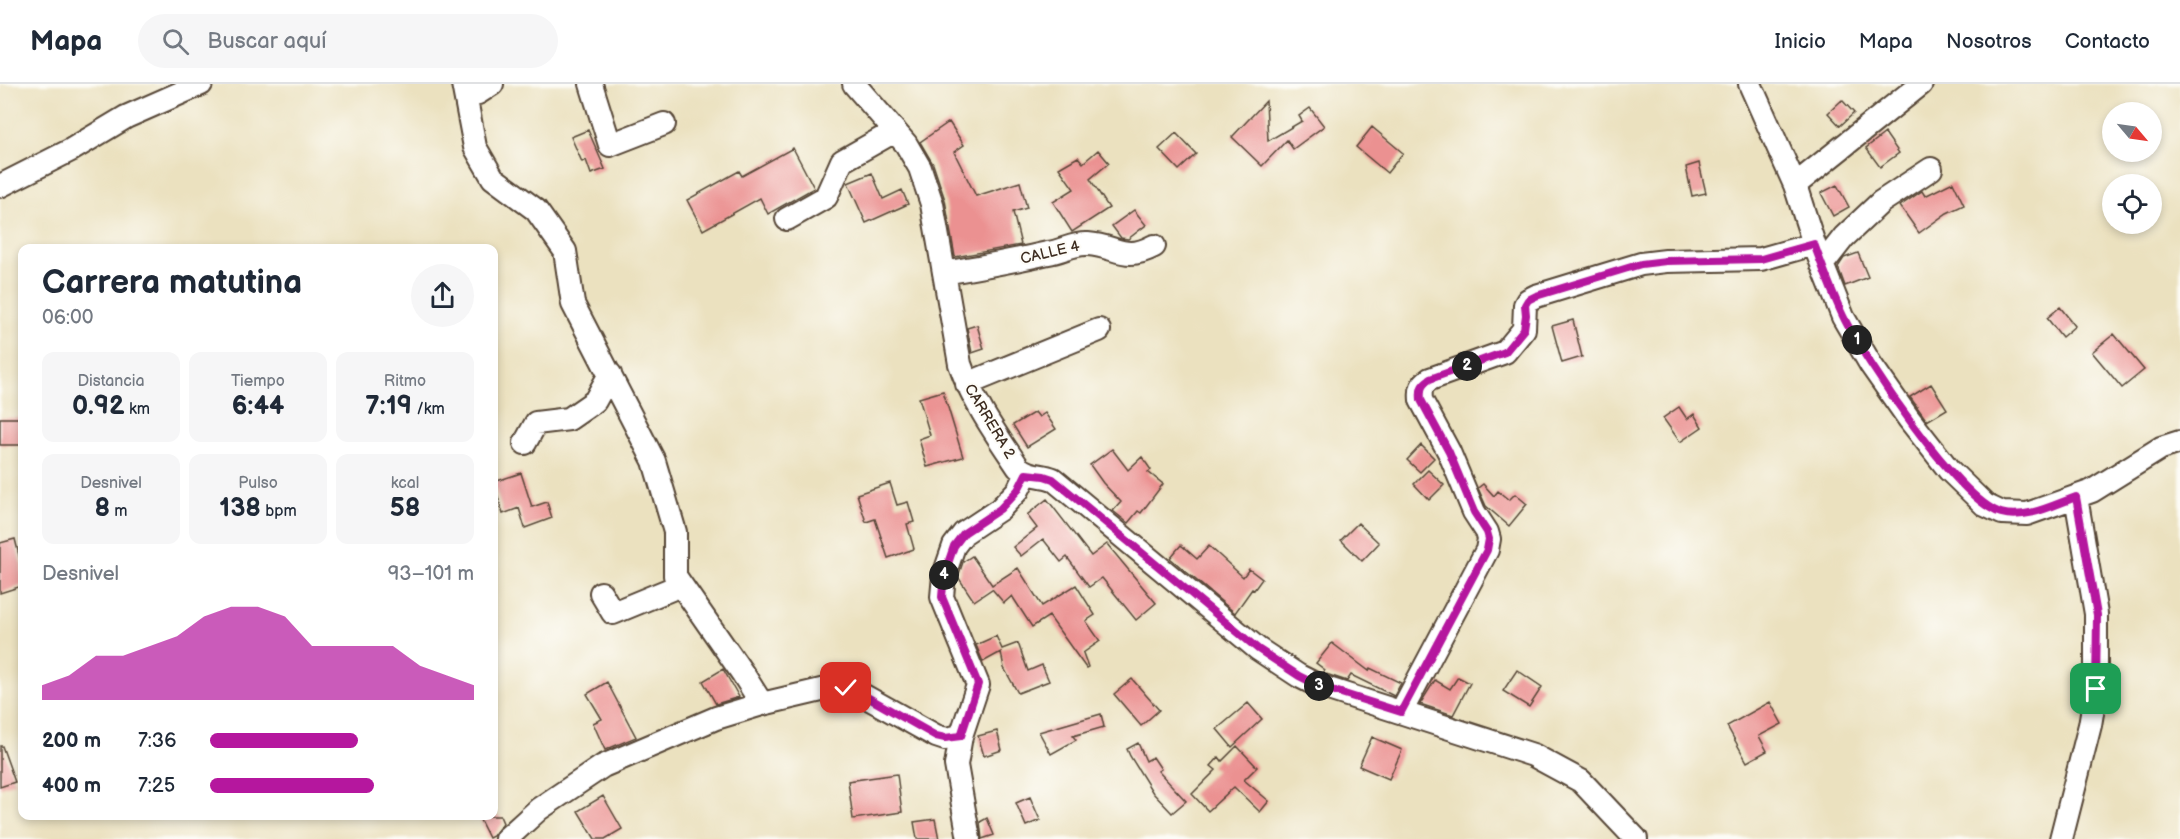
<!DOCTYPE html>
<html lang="es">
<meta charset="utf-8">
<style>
:root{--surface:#fff;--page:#f6f6f7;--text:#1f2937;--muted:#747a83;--line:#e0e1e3;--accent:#b5179e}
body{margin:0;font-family:"Balsamiq Sans",sans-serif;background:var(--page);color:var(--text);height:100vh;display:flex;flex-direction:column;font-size:22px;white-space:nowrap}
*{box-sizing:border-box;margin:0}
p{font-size:20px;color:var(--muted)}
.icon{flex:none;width:33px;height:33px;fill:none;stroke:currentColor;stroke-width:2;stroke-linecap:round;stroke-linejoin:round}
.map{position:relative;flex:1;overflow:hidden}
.details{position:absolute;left:18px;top:160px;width:480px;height:576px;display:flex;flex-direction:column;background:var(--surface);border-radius:12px;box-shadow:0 3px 9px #0003}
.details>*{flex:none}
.needle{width:39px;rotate:119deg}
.controls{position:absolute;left:2102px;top:18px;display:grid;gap:12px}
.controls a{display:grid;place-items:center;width:60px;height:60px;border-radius:50%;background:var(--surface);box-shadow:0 3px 9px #0003;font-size:30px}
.pin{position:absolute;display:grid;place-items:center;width:51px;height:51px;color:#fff;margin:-26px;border-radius:12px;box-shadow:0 3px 9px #0006}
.km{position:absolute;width:30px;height:30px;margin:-15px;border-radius:50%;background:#222;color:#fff;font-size:16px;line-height:30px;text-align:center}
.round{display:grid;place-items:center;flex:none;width:63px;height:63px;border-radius:32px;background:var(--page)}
.headline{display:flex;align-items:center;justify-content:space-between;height:102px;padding:0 24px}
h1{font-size:33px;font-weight:700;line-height:45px}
.stats{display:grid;grid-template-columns:repeat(3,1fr);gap:9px;height:102px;padding:6px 24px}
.stats div{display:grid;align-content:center;border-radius:12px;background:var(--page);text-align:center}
.stats b{font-size:26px;font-weight:700}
.stats small{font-size:16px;font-weight:400}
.stats p{font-size:16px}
.chart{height:168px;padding:12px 24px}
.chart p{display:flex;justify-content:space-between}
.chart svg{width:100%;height:108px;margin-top:6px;fill:var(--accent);opacity:.7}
ul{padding:0 24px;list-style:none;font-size:20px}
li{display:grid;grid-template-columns:96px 72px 1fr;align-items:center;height:45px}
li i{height:15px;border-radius:8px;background:var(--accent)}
header{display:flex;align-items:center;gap:36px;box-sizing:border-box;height:84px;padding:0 30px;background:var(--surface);border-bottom:2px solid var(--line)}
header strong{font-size:28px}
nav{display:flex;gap:33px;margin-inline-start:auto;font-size:21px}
.search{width:420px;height:54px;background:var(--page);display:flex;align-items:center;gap:15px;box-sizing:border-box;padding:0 21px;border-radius:33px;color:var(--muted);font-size:22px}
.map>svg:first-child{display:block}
.building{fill:#eb9191}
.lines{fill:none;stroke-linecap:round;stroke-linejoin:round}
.minor-casing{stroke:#554536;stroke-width:26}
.minor{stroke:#fff;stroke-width:22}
.route-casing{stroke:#fff;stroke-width:12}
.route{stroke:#b5179e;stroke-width:8}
.labels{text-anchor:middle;stroke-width:4.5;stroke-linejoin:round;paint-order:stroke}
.street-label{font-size:15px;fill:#3b2a1e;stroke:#fdfcf7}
</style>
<header>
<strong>Mapa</strong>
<div class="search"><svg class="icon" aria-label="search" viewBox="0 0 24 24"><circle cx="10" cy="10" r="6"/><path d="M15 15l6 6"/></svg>Buscar aquí</div>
<nav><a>Inicio</a><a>Mapa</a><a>Nosotros</a><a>Contacto</a></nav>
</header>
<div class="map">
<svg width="2180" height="755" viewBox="0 0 2180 755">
<rect width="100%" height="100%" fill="#fdfcf7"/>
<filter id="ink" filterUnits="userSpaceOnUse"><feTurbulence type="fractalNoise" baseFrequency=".0167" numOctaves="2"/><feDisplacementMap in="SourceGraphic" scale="12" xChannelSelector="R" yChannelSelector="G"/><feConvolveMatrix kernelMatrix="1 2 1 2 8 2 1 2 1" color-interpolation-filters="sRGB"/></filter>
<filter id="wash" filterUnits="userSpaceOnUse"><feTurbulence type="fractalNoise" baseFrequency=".008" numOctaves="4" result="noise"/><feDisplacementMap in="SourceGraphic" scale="24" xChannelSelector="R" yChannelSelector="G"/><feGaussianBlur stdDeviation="1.35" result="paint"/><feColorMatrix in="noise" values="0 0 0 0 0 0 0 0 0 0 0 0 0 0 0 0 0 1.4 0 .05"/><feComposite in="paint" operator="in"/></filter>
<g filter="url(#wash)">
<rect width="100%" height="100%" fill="#ebe1bf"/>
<g id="blocks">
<path class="building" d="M 1842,16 L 1854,29 L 1840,42 L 1828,29 Z
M 1266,17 L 1268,57 L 1302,37 L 1299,32 L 1310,24 L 1324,42 L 1293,65 L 1287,56 L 1262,82 L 1232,53 Z
M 949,38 L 964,61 L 954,68 L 976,112 L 1020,98 L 1027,124 L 1013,128 L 1021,161 L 955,173 L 945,116 L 933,80 L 920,58 Z
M 1372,43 L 1403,69 L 1387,89 L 1356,63 Z
M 588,46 L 605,85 L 591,90 L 586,76 L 582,78 L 571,53 Z
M 1176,49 L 1196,70 L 1179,86 L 1159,65 Z
M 1885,49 L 1899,69 L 1880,83 L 1866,64 Z
M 793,64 L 814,104 L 768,130 L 760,114 L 703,146 L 687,116 L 739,87 L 742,92 Z
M 1098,66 L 1109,79 L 1090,95 L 1109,124 L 1072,148 L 1053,118 L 1074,105 L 1059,84 L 1078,73 L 1083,79 Z
M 1699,79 L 1706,109 L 1692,112 L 1686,83 Z
M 872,89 L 883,115 L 902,106 L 908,120 L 866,139 L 848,99 Z
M 1953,98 L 1964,121 L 1947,129 L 1919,149 L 1900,122 L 1922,107 L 1925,112 Z
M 1837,101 L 1849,123 L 1833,132 L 1821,109 Z
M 1134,126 L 1146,141 L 1128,155 L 1121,154 L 1112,142 Z
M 1858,169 L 1868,193 L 1845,202 L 1838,183 L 1844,174 Z
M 2060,223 L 2075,242 L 2062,253 L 2047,234 Z
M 1573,236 L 1582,273 L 1562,279 L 1552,242 Z
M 977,241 L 984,265 L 972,269 L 967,244 Z
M 2114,250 L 2144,286 L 2122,304 L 2092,268 Z
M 1931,300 L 1947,325 L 1927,337 L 1910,313 Z
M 943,307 L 963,373 L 927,383 L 919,355 L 930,351 L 919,314 Z
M 1679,323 L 1687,335 L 1694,330 L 1702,343 L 1680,358 L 1663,334 Z
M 1035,328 L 1039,333 L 1045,329 L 1056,345 L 1027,363 L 1013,341 Z
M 0,334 L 22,334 L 22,361 L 0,361 Z
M 1421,361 L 1434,374 L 1420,388 L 1407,376 Z
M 1112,365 L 1128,386 L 1142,373 L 1151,386 L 1148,388 L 1163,400 L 1141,429 L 1138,427 L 1128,439 L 1113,427 L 1121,418 L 1103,399 L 1090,381 Z
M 1428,386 L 1444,401 L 1429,416 L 1414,400 Z
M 521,389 L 532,423 L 547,418 L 552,434 L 525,444 L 519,424 L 503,430 L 494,400 L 494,398 Z
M 890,399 L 897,421 L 908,418 L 914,438 L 907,440 L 914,465 L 888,474 L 875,435 L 866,438 L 857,410 Z
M 1483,400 L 1494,412 L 1498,407 L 1509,416 L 1515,410 L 1527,420 L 1509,442 L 1486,422 L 1478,404 Z
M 1047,415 L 1091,472 L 1107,460 L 1156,519 L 1136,536 L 1102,494 L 1089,503 L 1067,473 L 1061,478 L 1043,455 L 1021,472 L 1013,463 L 1037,444 L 1027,431 Z
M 1358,439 L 1379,459 L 1362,477 L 1341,456 Z
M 15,455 L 22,483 L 22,502 L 0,509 L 0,459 Z
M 1181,461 L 1197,475 L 1209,462 L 1243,493 L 1249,485 L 1262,495 L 1254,506 L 1252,505 L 1235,529 L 1170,474 Z
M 972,472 L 992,501 L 1018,484 L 1042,522 L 1076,501 L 1095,531 L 1086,537 L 1100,557 L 1083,569 L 1088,583 L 1086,584 L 1049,532 L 1032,543 L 1012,512 L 1004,519 L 992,505 L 974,517 L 958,493 L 963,478 Z
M 996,552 L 1002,565 L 1018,559 L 1028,587 L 1042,581 L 1049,597 L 1018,609 L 1004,584 L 1001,568 L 983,578 L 976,561 Z
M 1332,559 L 1369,587 L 1370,584 L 1401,599 L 1394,612 L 1351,591 L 1347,597 L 1323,589 L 1325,586 L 1316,579 Z
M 723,585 L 739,613 L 716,620 L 703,597 Z
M 1517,586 L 1542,603 L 1529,623 L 1503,607 Z
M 1458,593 L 1470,599 L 1453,631 L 1420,620 L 1435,596 L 1450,605 Z
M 1132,595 L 1159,626 L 1141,642 L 1114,610 Z
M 607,598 L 636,653 L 605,666 L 593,639 L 602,635 L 587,610 Z
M 1770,618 L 1782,640 L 1759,652 L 1767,667 L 1747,678 L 1727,642 Z
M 1248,619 L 1262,635 L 1232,663 L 1217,645 Z
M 1101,630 L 1104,643 L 1073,652 L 1076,656 L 1051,670 L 1039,648 Z
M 997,647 L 1002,666 L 984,672 L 978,652 Z
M 1372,653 L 1402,666 L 1389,695 L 1359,682 Z
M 1138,659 L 1146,677 L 1153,673 L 1161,685 L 1158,687 L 1186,717 L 1172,729 L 1153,709 L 1130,672 L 1127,665 Z
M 0,662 L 2,662 L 15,698 L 0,703 Z
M 1237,662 L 1257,683 L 1244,696 L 1269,717 L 1260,728 L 1234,703 L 1208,727 L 1192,710 L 1216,686 L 1211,682 L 1219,673 L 1222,677 Z
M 897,690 L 902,728 L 853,735 L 848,697 Z
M 603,712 L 622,745 L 605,755 L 595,755 L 578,727 Z
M 1030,713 L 1040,736 L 1026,742 L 1016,719 Z
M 478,732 L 500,732 L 503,739 L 493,752 L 489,754 Z
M 987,734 L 994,751 L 982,755 L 980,738 Z
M 935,735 L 939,755 L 917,755 L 914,738 Z"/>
</g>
</g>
<g filter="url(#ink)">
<use href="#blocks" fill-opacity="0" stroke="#554536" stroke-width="1.5"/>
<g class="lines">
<g class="minor-casing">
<path id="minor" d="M 463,0 L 475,63 L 493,94 L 536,126 L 565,167 L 573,220 L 654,377 L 675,448 L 675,492 L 743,590 L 762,620
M 467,0 L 478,9 L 492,0
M 591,0 L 610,61 L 664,40
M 854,0 L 906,60 L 920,84 L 932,120 L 960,280 C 973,318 996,350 1018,383 C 1029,393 1040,390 1053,395 L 1258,565 L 1299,592 L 1319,602 L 1533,671 L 1581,697 L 1636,755
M 1750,0 L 1795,101 L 1814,160 L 1843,233 L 1871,281 L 1909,335 L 1949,386 L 1985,421 L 2002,429 L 2027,430 L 2092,407 L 2161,364 L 2180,358
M 1795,101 L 1921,0
M 0,102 L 71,66 L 126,33 L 201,0
M 787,135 L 826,113 L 842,77 L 895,47
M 1822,181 L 1844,153 L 1881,118 L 1931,85
M 944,189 C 979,183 1013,177 1048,169 C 1063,167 1073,159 1088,160 C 1117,162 1124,178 1154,162
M 967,300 L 1099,246
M 525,359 L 536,339 L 569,335 L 595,317 L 610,290
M 601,509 L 613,529 L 681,501
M 1401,628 L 1487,466 L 1489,455 L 1487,448 L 1474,428 L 1449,368 L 1421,316 C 1420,305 1421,301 1430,295 L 1505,268 L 1524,245 L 1525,221 L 1528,216 L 1536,212 L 1641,180 L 1666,177 L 1761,175 L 1814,160
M 506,755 L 539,725 L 603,682 L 716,634 L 762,620 L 834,603 L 846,604 L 859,609 L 936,652 L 945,655 L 961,652
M 969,755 L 956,681 L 961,652 L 978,601 L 942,513 L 944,491 L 954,462 L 964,449 L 1000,425 L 1018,406 L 1026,390
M 2061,755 L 2090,641 L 2096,605 L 2096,530 L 2076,413"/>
</g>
<use href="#minor" class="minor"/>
</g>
</g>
<g class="lines" filter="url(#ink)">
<g class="route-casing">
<path id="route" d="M 846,604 L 860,609 L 936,652 L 945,654 L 961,652 L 978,600 L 942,513 L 944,491 L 954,462 L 964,449 L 1000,425 L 1018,406 L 1026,390 L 1044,392 L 1053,395 L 1258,565 L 1299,592 L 1319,602 L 1401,628 L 1487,466 L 1489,455 L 1487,448 L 1474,428 L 1449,368 L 1421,316 C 1420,305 1421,301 1430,295 L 1505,268 L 1524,245 L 1526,231 L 1525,221 L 1528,216 L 1536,212 L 1641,180 L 1666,177 L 1761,175 L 1814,160 C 1823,184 1832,209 1843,232 C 1863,274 1959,417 2001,429 C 2026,436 2053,421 2076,413 L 2097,531 L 2096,605"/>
</g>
<use href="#route" class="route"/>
</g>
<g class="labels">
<g class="street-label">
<text transform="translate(1050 168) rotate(-13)" y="5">CALLE 4</text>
<text transform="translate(990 337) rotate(59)" y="5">CARRERA 2</text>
</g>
</g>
</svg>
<div class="controls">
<a><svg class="needle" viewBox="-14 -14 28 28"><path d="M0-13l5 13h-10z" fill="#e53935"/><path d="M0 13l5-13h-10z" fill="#747a83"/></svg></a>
<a><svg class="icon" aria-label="locate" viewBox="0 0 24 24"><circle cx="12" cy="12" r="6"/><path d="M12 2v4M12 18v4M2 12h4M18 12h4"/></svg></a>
</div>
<div class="pin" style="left:2096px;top:605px;background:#1e9e55"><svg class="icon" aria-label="arrive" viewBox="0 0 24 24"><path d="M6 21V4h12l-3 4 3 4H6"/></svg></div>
<div class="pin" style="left:846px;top:604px;background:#d93025"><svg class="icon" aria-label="check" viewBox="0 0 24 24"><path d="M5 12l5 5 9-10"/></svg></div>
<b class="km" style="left:1857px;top:256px">1</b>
<b class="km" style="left:1467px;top:282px">2</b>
<b class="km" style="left:1319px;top:602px">3</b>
<b class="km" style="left:944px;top:491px">4</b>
<section class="details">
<div class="headline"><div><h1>Carrera matutina</h1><p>06:00</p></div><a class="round"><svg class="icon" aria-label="share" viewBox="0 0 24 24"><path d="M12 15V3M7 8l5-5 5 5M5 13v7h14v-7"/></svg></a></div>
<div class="stats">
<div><p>Distancia</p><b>0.92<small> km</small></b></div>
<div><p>Tiempo</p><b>6:44</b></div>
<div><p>Ritmo</p><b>7:19<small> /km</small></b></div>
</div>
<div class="stats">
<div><p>Desnivel</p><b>8<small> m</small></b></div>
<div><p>Pulso</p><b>138<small> bpm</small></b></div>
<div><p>kcal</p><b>58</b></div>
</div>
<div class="chart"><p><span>Desnivel</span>93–101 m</p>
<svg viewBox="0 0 160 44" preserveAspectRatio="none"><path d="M0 44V38L10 34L20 26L30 26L40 22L50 18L60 10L70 6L80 6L90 10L100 22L110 22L120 22L130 22L140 30L150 34L160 38V44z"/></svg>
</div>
<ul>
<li><b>200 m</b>7:36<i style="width:56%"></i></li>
<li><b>400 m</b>7:25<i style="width:62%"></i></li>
</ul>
</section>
</div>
